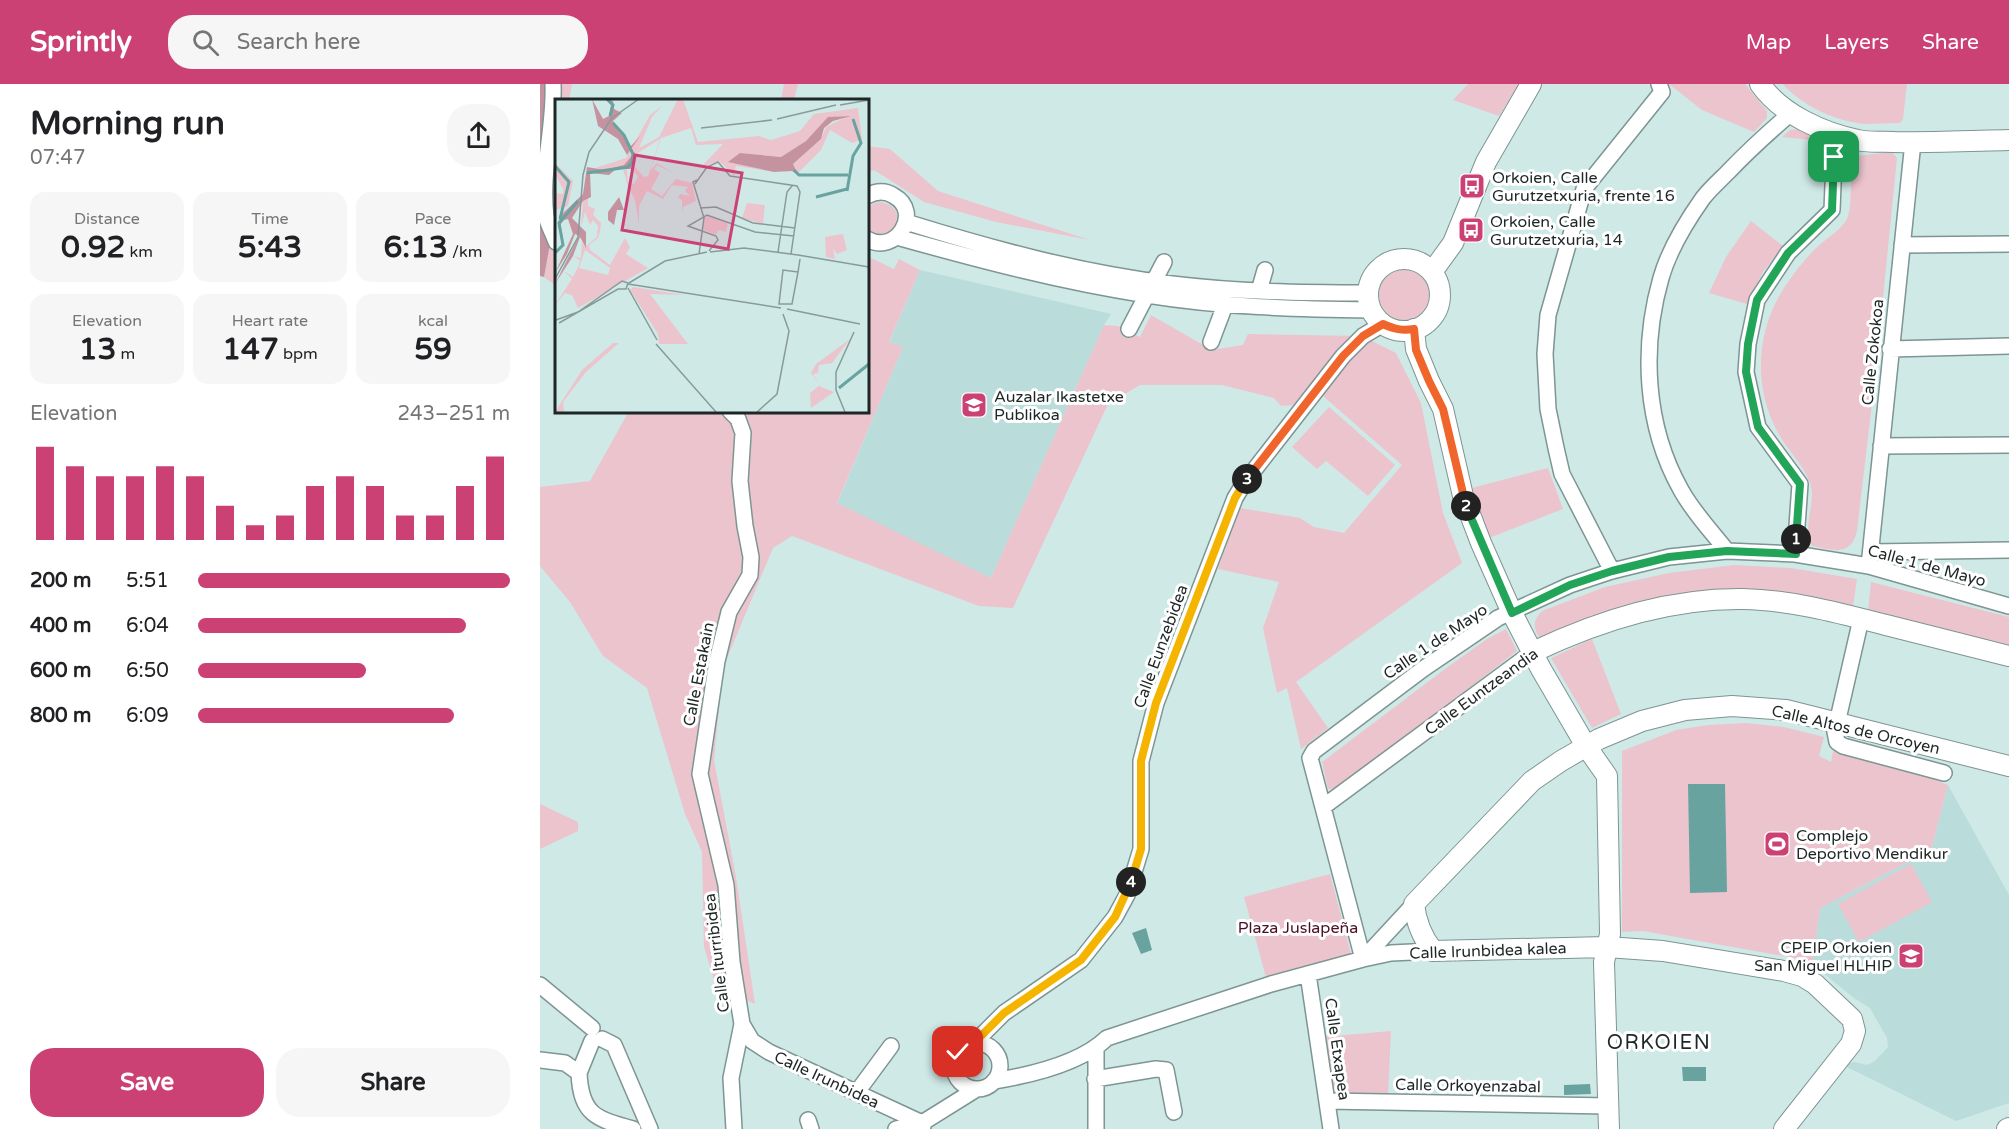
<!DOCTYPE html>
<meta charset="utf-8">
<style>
:root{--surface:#fff;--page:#f6f6f6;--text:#202124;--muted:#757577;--accent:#cc4174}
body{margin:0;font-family:"Varela Round",sans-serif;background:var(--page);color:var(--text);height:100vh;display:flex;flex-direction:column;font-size:22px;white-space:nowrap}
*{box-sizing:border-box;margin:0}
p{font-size:20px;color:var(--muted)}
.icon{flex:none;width:33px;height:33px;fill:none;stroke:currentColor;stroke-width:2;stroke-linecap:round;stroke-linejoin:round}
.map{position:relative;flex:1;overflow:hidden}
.drawer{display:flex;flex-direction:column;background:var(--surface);width:540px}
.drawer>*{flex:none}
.pin{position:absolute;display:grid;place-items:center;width:51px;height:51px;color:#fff;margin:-26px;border-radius:12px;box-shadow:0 3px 9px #0006}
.km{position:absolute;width:30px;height:30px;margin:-15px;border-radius:50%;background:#222;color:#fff;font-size:16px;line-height:30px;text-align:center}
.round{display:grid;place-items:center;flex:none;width:63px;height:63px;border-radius:24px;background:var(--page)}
.head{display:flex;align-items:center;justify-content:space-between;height:102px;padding:0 30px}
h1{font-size:33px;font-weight:700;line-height:45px}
.figures{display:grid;grid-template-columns:repeat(3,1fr);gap:9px;height:102px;padding:6px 30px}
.figures div{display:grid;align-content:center;border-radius:15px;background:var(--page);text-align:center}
.figures b{font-size:30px;font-weight:700}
.figures small{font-size:16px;font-weight:400}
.figures p{font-size:16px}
.chart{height:168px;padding:12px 30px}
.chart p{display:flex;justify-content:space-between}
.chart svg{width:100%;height:108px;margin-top:6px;stroke:var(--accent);stroke-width:6}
.cta{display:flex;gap:12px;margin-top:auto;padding:12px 30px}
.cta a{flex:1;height:69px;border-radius:24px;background:var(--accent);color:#fff;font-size:24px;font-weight:700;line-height:69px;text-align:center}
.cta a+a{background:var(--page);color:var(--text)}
ul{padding:0 30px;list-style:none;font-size:20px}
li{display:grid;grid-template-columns:96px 72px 1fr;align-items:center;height:45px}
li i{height:15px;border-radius:8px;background:var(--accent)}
header{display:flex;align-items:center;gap:36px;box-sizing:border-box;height:84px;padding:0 30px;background:var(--accent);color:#fff}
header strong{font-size:28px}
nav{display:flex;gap:33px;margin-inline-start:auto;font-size:21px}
.search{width:420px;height:54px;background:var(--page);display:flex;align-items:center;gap:15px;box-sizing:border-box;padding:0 21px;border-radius:24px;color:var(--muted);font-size:22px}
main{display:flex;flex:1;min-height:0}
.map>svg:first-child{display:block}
.built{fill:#badcda}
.green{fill:#ecc4cd}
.forest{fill:#c593a0}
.water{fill:#68a3a0}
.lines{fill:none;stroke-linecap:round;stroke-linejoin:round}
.minor-casing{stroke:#7d9593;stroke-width:18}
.tertiary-casing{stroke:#7d9593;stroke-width:22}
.minor{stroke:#fff;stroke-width:15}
.tertiary{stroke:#fff;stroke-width:20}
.split-1-casing{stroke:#fff;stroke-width:12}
.split-2-casing{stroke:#fff;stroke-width:12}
.split-3-casing{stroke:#fff;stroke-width:12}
.split-4-casing{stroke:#fff;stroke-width:12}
.split-5-casing{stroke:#fff;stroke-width:12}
.split-1{stroke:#22a559;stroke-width:8}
.split-2{stroke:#22a559;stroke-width:8}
.split-3{stroke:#f0652b;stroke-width:8}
.split-4{stroke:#f5b400;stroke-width:8}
.split-5{stroke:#f5b400;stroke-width:8}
.labels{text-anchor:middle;stroke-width:6;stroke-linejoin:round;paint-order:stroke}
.poi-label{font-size:16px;fill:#1d2726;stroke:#fff;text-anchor:start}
.street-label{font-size:16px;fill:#1d2726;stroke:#fff}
.park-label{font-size:16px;fill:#4b0f26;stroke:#fff}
.quarter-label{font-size:20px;letter-spacing:1.5px;fill:#1d2726;stroke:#fff}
.inset-river{fill:none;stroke:#68a3a0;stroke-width:3}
.inset-road{fill:none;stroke:#889b9a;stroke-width:1.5}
.view{fill:#cc4174;fill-opacity:0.15;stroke:#cc4174;stroke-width:3}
.inset-edge{fill:none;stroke:#1d2726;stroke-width:3}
</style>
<header>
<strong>Sprintly</strong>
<div class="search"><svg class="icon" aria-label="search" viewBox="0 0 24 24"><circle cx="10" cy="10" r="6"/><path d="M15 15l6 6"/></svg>Search here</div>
<nav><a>Map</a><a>Layers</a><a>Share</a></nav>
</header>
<main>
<section class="drawer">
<div class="head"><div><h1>Morning run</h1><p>07:47</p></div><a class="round"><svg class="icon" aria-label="share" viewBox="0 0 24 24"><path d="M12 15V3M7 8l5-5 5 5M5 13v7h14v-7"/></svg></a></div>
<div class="figures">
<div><p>Distance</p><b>0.92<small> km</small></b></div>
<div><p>Time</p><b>5:43</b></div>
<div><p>Pace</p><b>6:13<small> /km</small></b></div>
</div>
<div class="figures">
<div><p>Elevation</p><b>13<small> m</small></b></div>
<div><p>Heart rate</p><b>147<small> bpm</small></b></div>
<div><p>kcal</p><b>59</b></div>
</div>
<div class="chart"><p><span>Elevation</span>243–251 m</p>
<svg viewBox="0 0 160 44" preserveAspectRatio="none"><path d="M5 44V6M15 44V14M25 44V18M35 44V18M45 44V14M55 44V18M65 44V30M75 44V38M85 44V34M95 44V22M105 44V18M115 44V22M125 44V34M135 44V34M145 44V22M155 44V10"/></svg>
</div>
<ul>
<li><b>200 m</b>5:51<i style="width:100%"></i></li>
<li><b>400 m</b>6:04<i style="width:86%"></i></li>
<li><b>600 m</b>6:50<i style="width:54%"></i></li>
<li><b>800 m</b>6:09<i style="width:82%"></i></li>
</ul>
<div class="cta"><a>Save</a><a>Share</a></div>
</section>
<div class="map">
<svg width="1469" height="1045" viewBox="0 0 1469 1045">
<rect width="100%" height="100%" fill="#cfe9e7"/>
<path class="built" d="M 380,186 L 571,230 L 564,241 L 451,494 L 297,420 L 363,263 L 349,259 Z
M 1408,701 L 1469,811 L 1469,1019 L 1416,1037 L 1303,981 L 1314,978 L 1327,981 L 1335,977 L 1348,963 L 1347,954 L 1330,924 L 1314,914 L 1272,880 L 1280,824 L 1391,766 Z"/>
<path class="green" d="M 13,0 L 32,0 L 29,16 L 16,16 L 16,202 L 4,193 L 10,160 Z
M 244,0 L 258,0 L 254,16 L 241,16 Z
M 928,0 L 979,0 L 959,32 L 913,16 Z
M 1129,0 L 1205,0 L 1227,27 L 1227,34 L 1214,48 L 1162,26 Z
M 1243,0 L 1367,0 L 1363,35 L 1360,39 C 1349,39 1337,40 1326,40 C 1297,38 1262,22 1243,0 Z
M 1258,45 L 1267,50 L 1271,56 L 1242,53 L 1250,46 Z
M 327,62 L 350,65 L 398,107 L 550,156 L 456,138 L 384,118 L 334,86 L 327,89 Z
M 1352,68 L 1357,74 L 1335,294 L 1317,447 C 1311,473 1292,466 1272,462 C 1261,444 1277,419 1270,399 C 1263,379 1245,364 1236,345 C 1212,298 1217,241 1248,198 C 1256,186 1267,173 1277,163 C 1287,154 1301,146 1307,135 C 1314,120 1307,89 1316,72 Z
M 341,118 C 362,123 361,138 349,151 L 332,151 L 327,147 L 327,124 L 335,119 Z
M 1211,137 L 1243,162 L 1223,188 L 1207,220 L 1169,209 L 1186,173 Z
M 327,172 L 354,185 L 359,175 L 380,186 L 349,258 L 363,263 L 297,419 L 451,494 L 564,241 L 578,242 L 600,253 L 611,231 L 672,266 L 703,261 L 708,250 L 823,252 L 767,320 L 741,322 L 734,314 L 682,301 L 600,301 L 568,320 L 473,524 L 439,522 L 252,452 L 233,464 L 183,584 L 174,676 L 196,793 L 215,920 L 176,902 L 164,863 L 162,768 L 145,730 L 107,604 L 63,572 L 30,518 L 0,482 L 0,403 L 50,397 L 89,327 L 327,327 Z
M839 211a25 25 0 1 1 50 0a25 25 0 1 1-50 0Z
M 830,256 L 856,269 L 881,319 L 903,429 L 922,479 L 756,598 L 788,644 L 761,665 L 747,604 L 737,609 L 723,544 L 739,498 L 678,485 L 700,424 L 760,434 L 774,443 L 804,449 L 862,381 L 783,312 L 804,279 Z
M 789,323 L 855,381 L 828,412 L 786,377 L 777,385 L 752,363 Z
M 1008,384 L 1023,425 L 949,454 L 932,404 Z
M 1194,481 L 1251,484 L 1317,495 L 1313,523 L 1234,511 L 1001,556 C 993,545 992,537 1002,527 L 1065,503 L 1129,489 Z
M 1331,498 L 1469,533 L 1469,563 L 1328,528 Z
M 966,545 L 977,567 L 799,704 L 788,705 L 782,678 L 905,585 L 947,555 Z
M 1052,555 L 1081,630 L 1052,644 L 1011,574 Z
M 1206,639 L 1244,643 L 1284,653 L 1279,672 L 1291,678 L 1293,667 L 1299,666 L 1391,689 L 1390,694 L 1408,701 L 1391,766 L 1280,824 L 1272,880 L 1260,875 L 1103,847 L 1082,848 L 1082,667 L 1136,646 L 1168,641 Z
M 0,720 L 38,738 L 38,747 L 0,765 Z
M 1371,780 L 1392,818 L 1319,858 L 1298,820 Z
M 790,790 L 812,874 L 727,897 L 704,813 Z
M 851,947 L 848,1011 L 796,1009 L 792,1004 L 783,953 Z"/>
<path class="forest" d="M 0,0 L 9,0 L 10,160 L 4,193 L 0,192 Z"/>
<path class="water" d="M 1148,700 L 1185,700 L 1187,808 L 1150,809 Z
M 606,844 L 612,866 L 601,870 L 592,849 Z
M 1142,983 L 1166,983 L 1166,997 L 1143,997 Z
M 1050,1000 L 1051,1010 L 1024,1011 L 1024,1001 Z"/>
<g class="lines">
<g class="minor-casing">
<path id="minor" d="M 13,0 C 15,43 0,89 6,132 C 8,141 13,149 16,158
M 327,112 C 336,107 345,106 354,112 C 383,128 356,172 327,155
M 366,138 C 453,165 541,189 632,200 C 697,208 762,209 828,209
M 357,153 C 439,176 522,198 607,211 C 681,223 756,225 831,226
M 1362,161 L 1469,160
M 719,207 L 725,186
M 589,245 L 624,178
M 671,258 L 685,221
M 1350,265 L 1469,262
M 190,327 L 198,335 L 203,349 L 200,397 L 205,442 L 211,473 L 210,491 L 189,528 L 177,577 L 160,690 L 186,801 L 192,878 L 202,940 L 191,994 L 194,1045
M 1341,362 L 1469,361
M 1187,467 C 1172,448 1153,428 1141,406 C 1105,342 1101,264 1121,194 C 1129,166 1146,138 1163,114 C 1170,105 1180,96 1188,88 C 1208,67 1229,48 1251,29
M 1331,468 L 1469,466
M 1255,470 L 1260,400 L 1218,343 L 1206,288 L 1208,260 L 1217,216 L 1248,169 L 1292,126 L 1295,50
M 1329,482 L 1373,58
M 1072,487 L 1022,390 L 1016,364 L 1008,325 L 1005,270 L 1008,231 L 1044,105 L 1122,8 L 1119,0
M 1321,535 L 1295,648 L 1297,658 L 1303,662 L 1404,689
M 783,723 L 993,568
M 823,875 L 770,674 L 774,667 L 883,585 L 958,534 L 1030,501 L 1072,487 L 1129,473 L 1187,467 L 1255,470 L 1329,482 L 1469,522
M 823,875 L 874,820
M 768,890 L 791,1045
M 0,901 L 52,944
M 202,940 L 212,957 L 229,968 L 382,1039 L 435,1006
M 62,955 L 74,961 L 110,1045
M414 982a23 23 0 1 1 46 0a23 23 0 1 1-46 0Z
M 434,959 L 464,929 L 541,876 L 575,833 L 587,811 L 601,765 L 601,677 L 616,619 L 695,414 L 704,399 L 803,272 L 823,252 L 843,240
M 0,976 L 25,979 L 39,989 C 41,1031 56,1035 93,1045
M 39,989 L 52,957
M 555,995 L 616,985 L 626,986 L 634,1028
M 454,997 C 491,991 540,980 567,954 L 731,900 L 823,875 L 851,869 L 893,867
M 317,1008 L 351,962
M 787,1017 L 1069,1022
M 268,1036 L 271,1045
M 356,1045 L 382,1039 L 383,1042
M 556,1045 L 556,964"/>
</g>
<g class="tertiary-casing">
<path id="tertiary" d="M 1220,0 C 1241,30 1283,49 1318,56 C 1329,59 1342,57 1354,58 C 1392,59 1431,57 1469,56
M828 211a36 36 0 1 1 72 0a36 36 0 1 1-72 0Z
M 892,188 L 913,159 L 946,78 L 991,0
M 874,245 L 876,265 L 889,297 L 903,325 L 923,412 L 941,459 L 972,529 L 1001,585 L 1046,662 L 1067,692 L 1070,850 L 1064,878 L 1069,1045
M 993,568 C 1058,537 1130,514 1203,515 C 1251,516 1299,529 1346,541 C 1387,551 1428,562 1469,572
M 1244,1045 L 1311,960 L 1315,947 L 1312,935 L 1275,900 L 1262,892 L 1244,887 L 1123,867 L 1067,863 L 893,867 C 882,853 876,839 874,820 L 992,697 L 1021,677 L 1059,655 L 1102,637 L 1145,626 L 1192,622 L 1246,626 L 1469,682
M 1467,1045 L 1469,1044"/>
</g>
<use href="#minor" class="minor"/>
<use href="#tertiary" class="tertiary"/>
</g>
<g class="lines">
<g class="split-1-casing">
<path id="split-1" d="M 1256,455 L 1260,400 L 1218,343 L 1206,288 L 1208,260 L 1217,216 L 1248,169 L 1292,126 L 1294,73"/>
</g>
<g class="split-2-casing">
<path id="split-2" d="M 926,422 L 972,529 L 1030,501 L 1072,487 L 1129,473 L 1187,467 L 1256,470 L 1256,455"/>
</g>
<g class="split-3-casing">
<path id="split-3" d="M 707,395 L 803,272 L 823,252 L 843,240 C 854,245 862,247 874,245 L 876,266 L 889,297 L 903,325 L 926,422"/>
</g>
<g class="split-4-casing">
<path id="split-4" d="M 591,798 L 601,765 L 601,677 L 616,619 L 695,414 L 707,395"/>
</g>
<g class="split-5-casing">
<path id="split-5" d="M 418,968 L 426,961 L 434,959 L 464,929 L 541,876 L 575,833 L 591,798"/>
</g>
<use href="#split-1" class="split-1"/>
<use href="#split-2" class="split-2"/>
<use href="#split-3" class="split-3"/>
<use href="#split-4" class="split-4"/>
<use href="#split-5" class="split-5"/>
</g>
<defs>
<g id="bus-square" transform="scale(1.35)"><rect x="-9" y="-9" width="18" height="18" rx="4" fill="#cc4174" stroke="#fff"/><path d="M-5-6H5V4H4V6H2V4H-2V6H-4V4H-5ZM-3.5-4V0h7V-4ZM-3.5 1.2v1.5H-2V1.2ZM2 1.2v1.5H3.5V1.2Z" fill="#fff"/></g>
<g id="school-square" transform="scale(1.35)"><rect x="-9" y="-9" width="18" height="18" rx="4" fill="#cc4174" stroke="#fff"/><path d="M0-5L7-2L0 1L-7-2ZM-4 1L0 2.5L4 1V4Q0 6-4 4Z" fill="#fff"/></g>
<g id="stadium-square" transform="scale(1.35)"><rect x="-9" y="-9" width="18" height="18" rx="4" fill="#cc4174" stroke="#fff"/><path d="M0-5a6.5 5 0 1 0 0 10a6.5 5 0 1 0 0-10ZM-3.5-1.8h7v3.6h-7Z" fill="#fff"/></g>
</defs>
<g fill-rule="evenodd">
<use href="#bus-square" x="932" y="102"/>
<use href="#bus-square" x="931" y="146"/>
<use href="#school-square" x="434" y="321"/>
<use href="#stadium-square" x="1237" y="760"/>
<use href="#school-square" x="1371" y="872"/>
</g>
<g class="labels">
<g class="poi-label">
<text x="952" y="99">Orkoien, Calle<tspan x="952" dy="18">Gurutzetxuria, frente 16</tspan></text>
<text x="950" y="143">Orkoien, Calle<tspan x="950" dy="18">Gurutzetxuria, 14</tspan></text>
<text x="454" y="318">Auzalar Ikastetxe<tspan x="454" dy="18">Publikoa</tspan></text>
<text x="1256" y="757">Complejo<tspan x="1256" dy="18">Deportivo Mendikur</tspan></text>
<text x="1352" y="869" text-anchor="end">CPEIP Orkoien<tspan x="1352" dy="18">San Miguel HLHIP</tspan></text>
</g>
<g class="street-label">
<text transform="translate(1332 268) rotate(-84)" y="6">Calle Zokokoa</text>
<text transform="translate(1387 481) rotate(15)" y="6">Calle 1 de Mayo</text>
<text transform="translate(895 557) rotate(-34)" y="6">Calle 1 de Mayo</text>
<text transform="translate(620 562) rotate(-70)" y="6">Calle Eunzebidea</text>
<text transform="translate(158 590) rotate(-79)" y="6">Calle Estakain</text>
<text transform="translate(941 607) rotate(-36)" y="6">Calle Euntzeandia</text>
<text transform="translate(1316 645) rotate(13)" y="6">Calle Altos de Orcoyen</text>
<text transform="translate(948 866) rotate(-2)" y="6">Calle Irunbidea kalea</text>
<text transform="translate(176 869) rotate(-97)" y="6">Calle Iturribidea</text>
<text transform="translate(798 965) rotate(82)" y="6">Calle Etxapea</text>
<text transform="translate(287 995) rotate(25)" y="6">Calle Irunbidea</text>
<text transform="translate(928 1001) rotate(1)" y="6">Calle Orkoyenzabal</text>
</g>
<g class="park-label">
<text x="758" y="849">Plaza Juslapeña</text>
</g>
<g class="quarter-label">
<text x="1119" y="965">ORKOIEN</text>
</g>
</g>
<g transform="translate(15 15)">
<rect width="314" height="314" fill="#cfe9e7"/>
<path d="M 123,0 L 128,0 L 143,43 L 204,37 L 216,41 L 245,32 L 259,15 L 303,9 L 307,40 L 297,44 L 275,31 L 266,51 L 243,74 L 238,65 L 266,40 L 271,28 L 291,18 L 284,17 L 271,22 L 251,42 L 226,58 L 185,54 L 179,63 L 214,72 L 181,67 L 179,76 L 164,62 L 146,68 L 168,45 L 141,46 L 136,29 L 106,39 L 95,72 L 102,64 L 118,74 L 102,66 L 99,70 L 105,74 L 96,90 L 107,97 L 121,80 L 137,84 L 141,102 L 128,108 L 127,114 L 127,101 L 123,99 L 125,95 L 135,97 L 130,92 L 133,88 L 117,86 L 108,100 L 92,92 L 84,107 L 84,125 L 80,101 L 73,88 L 68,70 L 72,70 L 73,84 L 79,85 L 83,78 L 78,70 L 81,53 L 69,66 L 49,71 L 37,70 L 71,59 L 95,16 L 107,7 L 97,18 L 84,49 L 104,38 ZM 105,40 L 93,77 L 89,78 L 80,68 L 83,54 ZM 0,64 L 18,82 L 13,107 L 1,111 L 0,94 L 8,95 L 8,90 L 0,75 ZM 33,99 L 33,107 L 40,110 L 38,116 L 46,124 L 45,133 L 43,139 L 34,146 L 35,151 L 55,166 L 70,139 L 75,148 L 71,155 L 93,169 L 23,209 L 17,196 L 10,194 L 0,206 L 17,180 L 9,172 L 18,178 L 24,166 L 25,161 L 18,157 L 26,159 L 27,143 L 30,148 L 42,138 L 43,127 L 38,121 L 35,126 L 30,113 L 26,128 L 28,101 ZM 30,151 L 55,169 L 53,176 L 24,169 ZM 192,104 L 210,106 L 208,125 L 187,119 ZM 154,117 L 173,124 L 171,133 L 163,131 L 161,136 L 148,131 L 150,118 ZM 288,135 L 292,151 L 282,155 L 278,150 L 280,160 L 271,158 L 270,138 ZM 78,188 L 129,196 L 95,195 L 133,245 L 104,245 L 103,235 L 75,191 ZM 295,240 L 277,264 L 264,266 L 263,274 L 258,275 L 266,288 L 279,293 L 256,309 L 255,294 L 265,286 L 256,274 L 261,265 ZM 58,244 L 64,244 L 31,273 L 8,303 L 9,313 L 0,313 L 27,271 Z" fill="#ecc4cd" fill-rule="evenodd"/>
<path d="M 37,0 L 48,20 L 54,17 L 56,6 L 50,0 L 58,2 L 59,10 L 67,14 L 58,22 L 76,47 L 85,37 L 72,56 L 63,40 L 43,27 ZM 296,17 L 278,22 L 269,29 L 266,40 L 238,65 L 244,77 L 237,72 L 219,73 L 173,63 L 185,54 L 226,58 L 251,42 L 273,18 ZM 80,53 L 78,70 L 61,70 L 54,76 L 35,74 L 36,98 L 28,102 L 17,119 L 31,133 L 31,149 L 25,138 L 18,157 L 0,185 L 24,137 L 20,135 L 12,155 L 0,174 L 18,135 L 13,120 L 9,121 L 5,126 L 8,146 L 3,127 L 5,117 L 28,95 L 32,68 L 49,71 L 69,66 ZM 64,98 L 69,111 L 62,111 L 59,126 L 53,121 L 53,113 Z" fill="#c593a0"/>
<path class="inset-river" d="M 52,0 L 58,6 L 55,17M 0,67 L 14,83 L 5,120M 239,71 L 244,76 L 293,76M 32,74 L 73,68 L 77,63 L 78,55 L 69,36 L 58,24M 292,92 L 298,57 L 306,44 L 298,20M 261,98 L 292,90M 0,154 L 8,146 L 4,124 L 23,102M 284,289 L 314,265"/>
<path class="inset-road" d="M 285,6 L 314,1M 222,20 L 281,6M 146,29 L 217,21M 142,81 L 138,83 L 149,119 L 144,155M 140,85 L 152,68 L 163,63 L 175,77 L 242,87 L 245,93 L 236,155M 145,109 L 161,108 L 198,124 L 240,129M 154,152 L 163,141 L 161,137 L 133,127 L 152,116 L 200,133 L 239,137M 155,153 L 189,149 L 243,156M 223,153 L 232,93 L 237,87M 243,156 L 314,168M 243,173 L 228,171 L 224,205 L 237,205 L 243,173 L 245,160M 0,180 L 23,138 L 28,76 L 34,53 L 57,19 L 84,0M 74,184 L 110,162 L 152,153M 73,185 L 226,209M 73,189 L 102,241M 232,210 L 305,225M 1,221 L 23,213 L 67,182 L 73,184 L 71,190 L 63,190 L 4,224M 101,245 L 161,313M 202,313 L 222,295 L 234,232 L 228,215M 290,313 L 281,291 L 281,273 L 299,233"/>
<path class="view" d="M 80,56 L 187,74 L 173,150 L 67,131 Z"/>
<rect width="314" height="314" class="inset-edge"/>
</g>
</svg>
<div class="pin" style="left:1294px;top:73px;background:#1e9e55"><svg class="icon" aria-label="arrive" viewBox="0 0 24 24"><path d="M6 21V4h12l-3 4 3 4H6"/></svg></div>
<div class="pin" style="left:418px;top:968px;background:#d93025"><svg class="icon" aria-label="check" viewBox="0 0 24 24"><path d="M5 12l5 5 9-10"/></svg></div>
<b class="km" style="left:1256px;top:455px">1</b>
<b class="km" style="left:926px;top:422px">2</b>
<b class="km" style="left:707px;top:395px">3</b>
<b class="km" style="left:591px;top:798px">4</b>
</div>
</main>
